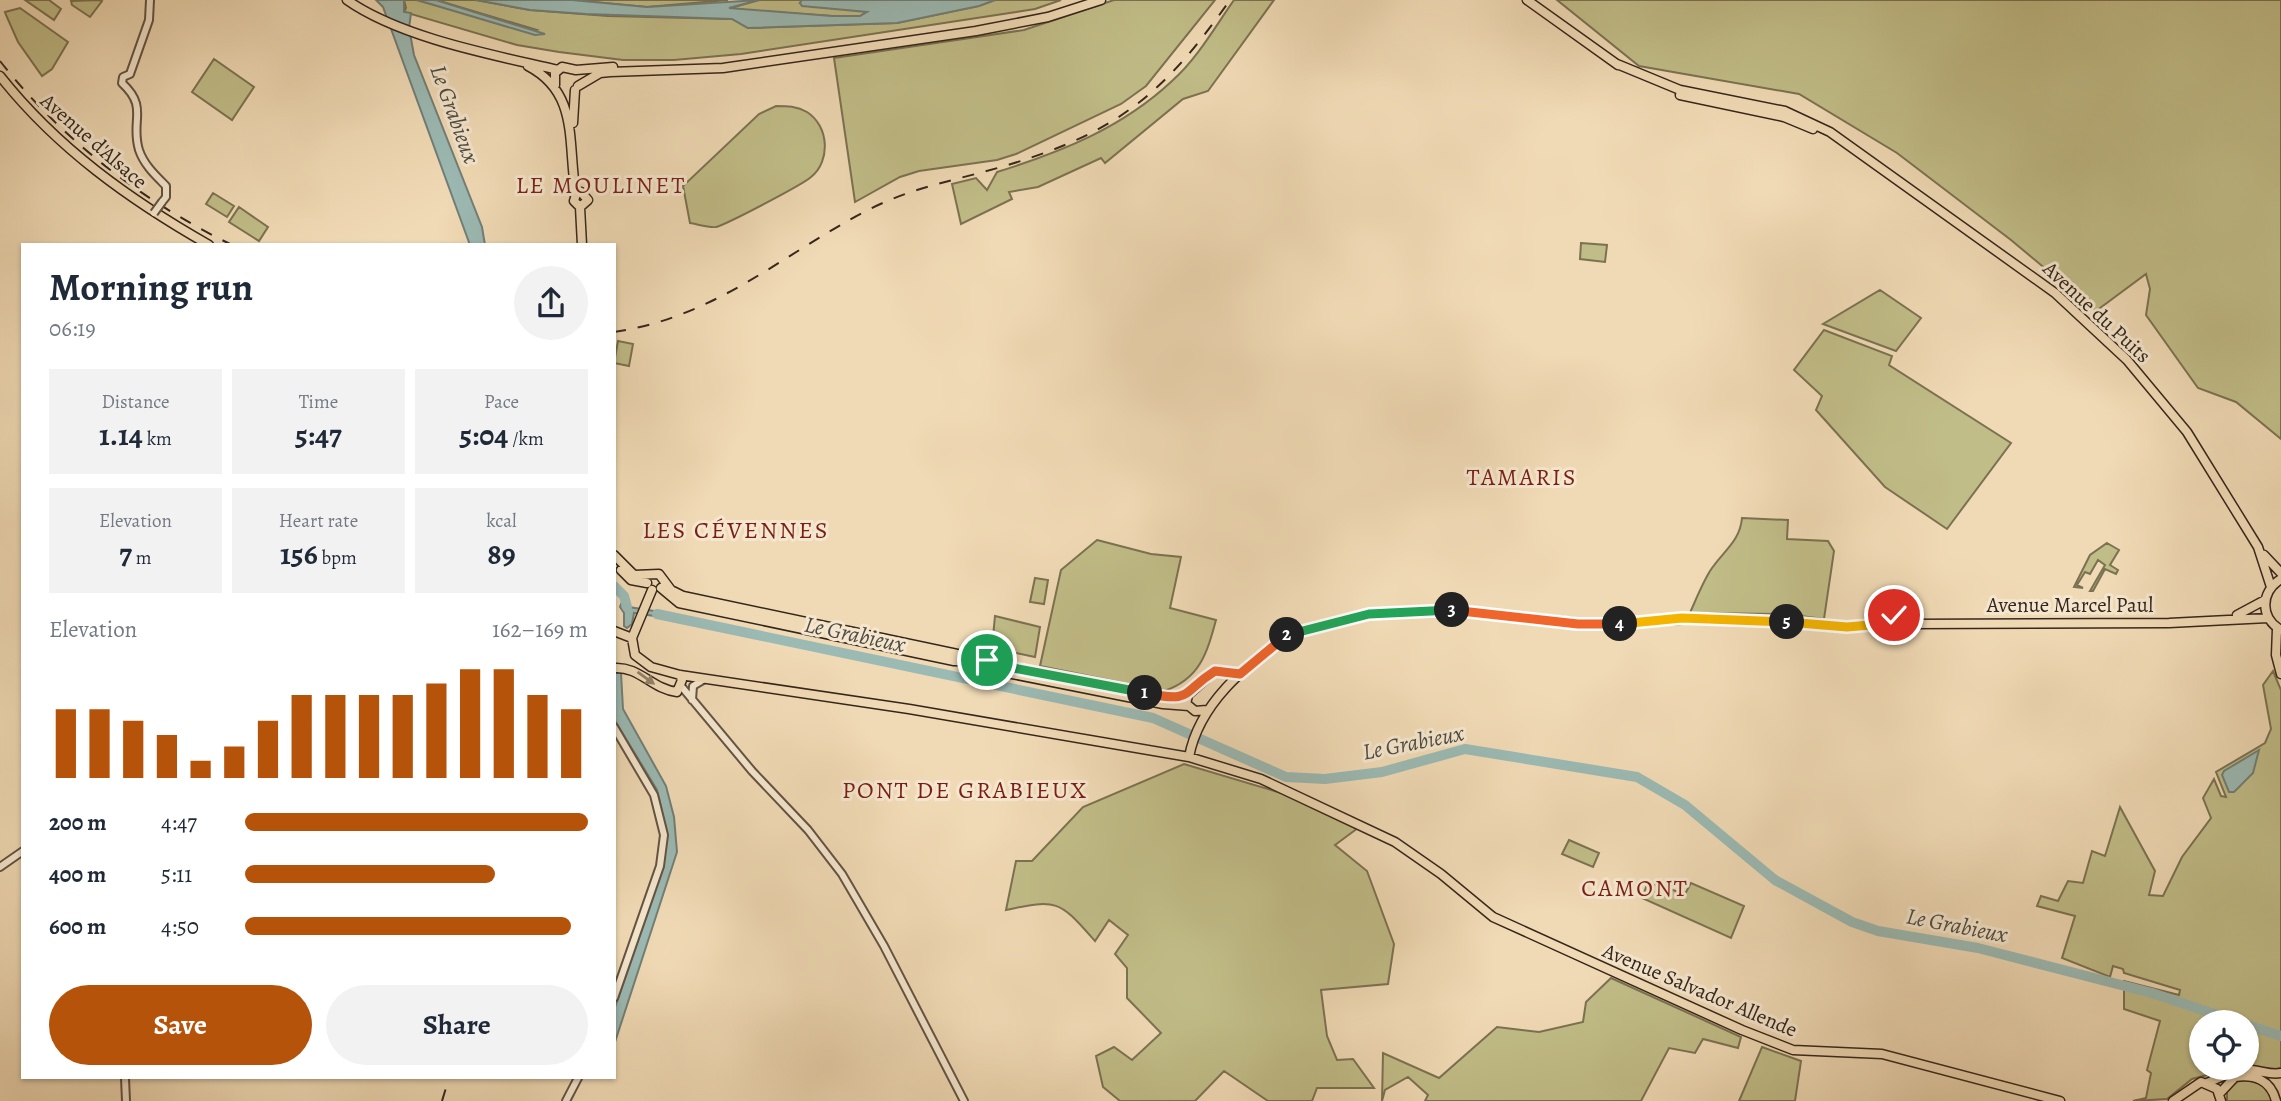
<!DOCTYPE html>
<meta charset="utf-8">
<style>
:root{--surface:#fff;--page:#f2f2f3;--text:#1f2937;--muted:#747a83;--accent:#b45309}
body{margin:0;font-family:Alegreya,serif;background:var(--page);color:var(--text);height:100vh;display:flex;flex-direction:column;font-size:26px;white-space:nowrap}
*{box-sizing:border-box;margin:0}
p{font-size:23px;color:var(--muted)}
.icon{flex:none;width:38px;height:38px;fill:none;stroke:currentColor;stroke-width:2;stroke-linecap:round;stroke-linejoin:round}
.map{position:relative;flex:1;overflow:hidden}
.drawer{position:absolute;left:21px;top:243px;width:595px;height:836px;display:flex;flex-direction:column;background:var(--surface);border-radius:0px;box-shadow:0 2px 5px #0004}
.drawer>*{flex:none}
.buttons{position:absolute;left:2189px;top:1010px;display:grid;gap:14px}
.buttons a{display:grid;place-items:center;width:70px;height:70px;border-radius:50%;background:var(--surface);box-shadow:0 2px 5px #0004;font-size:35px}
.pin{position:absolute;display:grid;place-items:center;width:60px;height:60px;color:#fff;margin:-30px;border:4px solid #fff;border-radius:50%;box-shadow:0 2px 7px #0007}
.km{position:absolute;width:35px;height:35px;margin:-18px;border-radius:50%;background:#222;color:#fff;font-size:19px;line-height:35px;text-align:center}
.round{display:grid;place-items:center;flex:none;width:74px;height:74px;border-radius:37px;background:var(--page)}
.overview{display:flex;align-items:center;justify-content:space-between;height:119px;padding:0 28px}
h1{font-size:38px;font-weight:700;line-height:52px}
.metrics{display:grid;grid-template-columns:repeat(3,1fr);gap:10px;height:119px;padding:7px 28px}
.metrics div{display:grid;align-content:center;border-radius:0px;background:var(--page);text-align:center}
.metrics b{font-size:30px;font-weight:700}
.metrics small{font-size:19px;font-weight:400}
.metrics p{font-size:19px}
.chart{height:196px;padding:14px 28px}
.chart p{display:flex;justify-content:space-between}
.chart svg{width:100%;height:126px;margin-top:7px;stroke:var(--accent);stroke-width:6}
.button{display:flex;gap:14px;margin-top:auto;padding:14px 28px}
.button a{flex:1;height:80px;border-radius:42px;background:var(--accent);color:#fff;font-size:28px;font-weight:700;line-height:80px;text-align:center}
.button a+a{background:var(--page);color:var(--text)}
ul{padding:0 28px;list-style:none;font-size:23px}
li{display:grid;grid-template-columns:112px 84px 1fr;align-items:center;height:52px}
li i{height:18px;border-radius:9px;background:var(--accent)}
.map>svg:first-child{display:block}
.green{fill:#c1bd88;stroke:#7b7252;stroke-width:2}
.water{fill:#9bbab4;stroke:#727f77;stroke-width:2}
.lines{fill:none;stroke-linecap:round;stroke-linejoin:round}
.river{stroke:#9bbab4;stroke-width:10}
.minor-casing{stroke:#645342;stroke-width:10}
.major-casing{stroke:#35261c;stroke-width:11}
.minor{stroke:#f5e7cf;stroke-width:6}
.major{stroke:#f0dab5;stroke-width:8}
.rail{stroke:#35261c;stroke-width:2;stroke-dasharray:12 12;stroke-linecap:butt}
.minor-bridge-casing{stroke:#645342;stroke-width:10;stroke-linecap:butt}
.minor-bridge{stroke:#f5e7cf;stroke-width:6}
.oneway{fill:#928068}
.split-1-casing{stroke:#fff;stroke-width:14}
.split-2-casing{stroke:#fff;stroke-width:14}
.split-3-casing{stroke:#fff;stroke-width:14}
.split-4-casing{stroke:#fff;stroke-width:14}
.split-5-casing{stroke:#fff;stroke-width:14}
.split-6-casing{stroke:#fff;stroke-width:14}
.split-1{stroke:#22a559;stroke-width:9}
.split-2{stroke:#f0652b;stroke-width:9}
.split-3{stroke:#22a559;stroke-width:9}
.split-4{stroke:#f0652b;stroke-width:9}
.split-5{stroke:#f5b400;stroke-width:9}
.split-6{stroke:#f5b400;stroke-width:9}
.labels{text-anchor:middle;stroke-width:6;stroke-linejoin:round;paint-order:stroke}
.street-label{font-size:21px;fill:#35261c;stroke:#f5e7cf}
.water-label{font-size:23px;font-style:italic;fill:#4e4b42;stroke:#f5e7cf}
.quarter-label{font-size:24px;letter-spacing:2px;fill:#7a1f14;stroke:#f5e7cf}
</style>
<div class="map">
<svg width="2281" height="1101" viewBox="0 0 2281 1101">
<rect width="100%" height="100%" fill="#f0dab5"/>
<filter id="stains"><feTurbulence type="fractalNoise" baseFrequency=".00286" numOctaves="4"/><feColorMatrix values="0 0 0 0 .2 0 0 0 0 .09 0 0 0 0 .02 0 0 0 .5 -.17"/></filter>
<radialGradient id="worn" r=".72"><stop offset=".6" stop-color="#630" stop-opacity="0"/><stop offset="1" stop-color="#630" stop-opacity=".3"/></radialGradient>
<path class="green" d="M 25,0 L 49,0 L 61,9 L 54,20 Z
M 404,0 L 417,0 L 533,32 L 537,30 L 436,0 L 476,0 L 530,10 L 608,16 L 732,19 L 748,28 L 897,23 L 978,6 L 995,0 L 1061,0 L 1035,9 L 1003,14 L 741,54 L 674,60 L 623,60 L 559,52 L 517,45 L 404,12 L 406,8 Z
M 572,0 L 728,0 L 647,7 Z
M 759,0 L 802,0 L 800,3 L 868,11 L 860,16 L 832,16 L 727,9 Z
M 1114,0 L 1215,0 L 1146,86 L 1121,104 L 1016,154 L 997,160 L 919,171 L 900,177 L 855,202 L 834,58 L 1024,30 Z
M 1234,0 L 1274,0 L 1208,91 L 1183,99 L 1105,163 L 1101,158 L 1038,187 L 1009,192 L 1012,199 L 961,224 L 952,184 L 976,178 L 987,190 L 997,172 C 1061,152 1122,128 1172,81 C 1197,59 1215,27 1234,0 Z
M 1557,0 L 2281,0 L 2281,439 L 2236,402 L 2198,388 L 2146,315 L 2150,289 L 2146,274 L 2096,311 L 2011,240 L 1897,153 L 1799,94 L 1639,66 Z
M 71,1 L 100,0 L 102,1 L 90,17 L 72,5 Z
M 20,8 L 68,42 L 52,69 L 42,76 L 18,42 L 6,15 L 5,12 Z
M 214,59 L 254,87 L 232,120 L 192,92 Z
M 776,106 C 787,106 797,106 807,112 C 829,126 831,161 811,177 C 802,185 727,224 716,227 C 709,228 697,224 690,223 L 683,186 L 759,114 Z
M 213,193 L 234,206 L 227,217 L 206,204 Z
M 239,207 L 268,227 L 259,241 L 229,222 Z
M 1581,243 L 1607,245 L 1605,262 L 1580,259 Z
M 1880,290 L 1921,318 L 1896,351 L 1823,324 Z
M 1824,330 L 1892,356 L 1889,365 L 2011,443 L 1947,529 L 1885,487 L 1816,410 L 1822,396 L 1794,370 Z
M 618,341 L 633,344 L 629,366 L 614,363 Z
M 1742,518 L 1788,520 L 1787,539 L 1828,541 L 1834,551 L 1824,619 L 1785,614 L 1690,613 C 1696,599 1702,584 1710,571 C 1722,552 1740,542 1742,518 Z
M 1097,540 L 1151,554 L 1181,557 L 1170,608 L 1216,620 C 1207,653 1200,679 1164,691 L 1040,666 L 1061,570 Z
M 2107,543 L 2119,550 L 2110,565 L 2118,570 L 2116,574 L 2105,569 L 2093,591 L 2090,591 L 2105,565 L 2098,560 L 2090,574 L 2085,572 L 2077,585 L 2083,588 L 2074,587 L 2090,555 Z
M 1035,578 L 1048,580 L 1044,604 L 1030,602 Z
M 995,616 L 1040,627 L 1035,657 L 996,649 L 993,637 Z
M 2273,671 L 2281,690 L 2281,1068 L 2271,1070 L 2247,1066 L 2247,1022 L 2202,1022 L 2202,1068 L 2234,1068 L 2192,1079 L 2167,1099 L 2133,1101 L 2146,1098 L 2151,1073 L 2147,1070 L 2160,1021 L 2124,1009 L 2124,981 L 2179,995 L 2180,990 L 2124,973 L 2123,969 L 2113,966 L 2110,977 L 2062,958 L 2075,916 L 2037,906 L 2041,896 L 2058,901 L 2068,881 L 2083,883 L 2092,851 L 2105,856 L 2120,807 L 2155,871 L 2149,895 L 2163,896 L 2182,857 L 2211,818 L 2203,798 L 2214,779 L 2221,796 L 2226,797 L 2216,772 L 2265,743 L 2271,729 L 2263,685 Z
M 1184,764 L 1291,796 L 1358,828 L 1335,845 L 1367,871 L 1394,944 L 1388,984 L 1321,990 L 1327,1036 L 1337,1060 L 1353,1059 L 1374,1088 L 1317,1088 L 1312,1101 L 1268,1101 L 1224,1071 L 1195,1101 L 1120,1101 L 1103,1087 L 1096,1056 L 1114,1047 L 1132,1060 L 1161,1033 L 1127,998 L 1127,968 L 1115,954 L 1128,935 L 1109,920 L 1095,941 C 1060,902 1059,898 1006,910 L 1016,861 L 1032,861 L 1083,807 Z
M 1569,840 L 1599,853 L 1593,867 L 1562,854 Z
M 1648,882 L 1685,894 L 1691,883 L 1744,906 L 1731,938 L 1642,898 Z
M 1611,978 L 1741,1037 L 1738,1048 L 1703,1039 L 1695,1053 L 1669,1048 L 1641,1101 L 1425,1101 L 1428,1095 L 1408,1077 L 1385,1090 L 1382,1101 L 1383,1053 L 1439,1078 L 1497,1027 L 1539,1032 L 1583,1022 L 1586,1002 Z
M 1762,1047 L 1801,1061 L 1795,1101 L 1739,1101 Z
M 2254,1079 L 2269,1091 L 2273,1101 L 2227,1101 L 2227,1090 L 2239,1080 Z"/>
<path class="water" d="M 376,0 L 404,0 L 404,12 L 411,13 L 409,28 L 414,55 L 482,227 L 485,245 L 470,245 L 383,7 Z
M 417,0 L 436,0 L 545,34 L 535,35 Z
M 476,0 L 572,0 L 647,7 L 759,0 L 729,8 L 832,16 L 860,16 L 867,12 L 802,6 L 800,3 L 802,0 L 995,0 L 979,6 L 897,23 L 748,28 L 732,19 L 586,14 L 530,10 Z
M 624,597 L 629,607 L 654,611 L 668,618 L 634,613 L 632,624 L 627,628 L 624,626 L 624,613 L 620,607 Z
M 614,673 L 621,673 L 623,709 L 666,786 L 674,817 L 677,852 L 614,1045 L 614,1010 L 662,871 L 667,832 L 657,790 L 614,719 Z
M 2259,750 L 2253,773 L 2234,792 L 2229,792 L 2222,775 L 2224,771 Z"/>
<g class="lines">
<path class="river" d="M 614,586 L 624,596 L 627,607
M 657,614 L 1153,718 L 1286,777 L 1325,779 L 1382,772 L 1465,749 L 1637,777 L 1685,805 L 1775,880 L 1852,922 L 1878,931 L 1978,948 L 2152,993 L 2238,1022
M 2247,1025 L 2281,1036"/>
<g class="minor-casing">
<path id="minor" d="M 130,74 L 123,77 L 122,83 C 149,108 130,120 139,150 C 144,165 156,176 166,186 L 166,197 L 162,202
M 130,74 L 149,20 L 150,0
M 681,686 L 752,771 L 808,830 L 842,874 L 884,946 L 964,1101
M 692,700 L 693,686 L 703,680
M 614,727 L 654,795 L 664,835 L 660,866 L 614,998
M 0,867 L 23,851
M 125,1078 L 126,1101
M 566,1101 L 578,1078"/>
</g>
<g class="major-casing">
<path id="major" d="M 347,0 C 401,38 494,55 558,70
M 1527,0 L 1618,65
M 1617,64 L 1680,90 L 1785,111 L 1830,132 L 2055,293 L 2127,360 L 2187,432 L 2258,547 L 2271,587
M 528,66 C 580,93 567,144 576,194 L 574,201 L 580,207
M 0,76 C 57,148 130,200 209,245
M 555,85 L 555,73 L 562,67 L 576,70 L 613,67
M 578,86 L 600,73 L 610,72 L 723,68 L 976,31 L 1048,17 L 1101,0
M 1680,95 L 1784,117 L 1813,129
M 573,123 L 575,90
M 580,207 L 582,245
M 580,207 L 588,200 L 581,192
M 614,555 L 634,575 L 659,574 L 671,590 L 683,596 L 962,655 L 972,654 L 976,647 L 982,646 L 999,663 L 1008,667 L 1167,698 L 1188,695
M 2264,555 L 2281,573
M 621,570 L 631,580 L 647,583
M 2281,579 C 2260,592 2260,618 2281,630
M 661,588 L 679,603 L 954,661 L 985,662 L 1007,673 L 1163,704 L 1189,706 L 1195,711 L 1207,710
M 652,590 L 632,638 L 635,655 L 651,667 L 680,675 L 909,709 L 1189,757 L 1261,779 L 1395,842 L 1441,874 L 1493,917 L 1742,1030 L 1793,1050 L 1882,1054 L 2060,1101
M 2237,615 L 2265,600
M 1879,621 L 1906,628 L 1910,624 L 2169,623 L 2268,618
M 1879,621 L 1885,611 L 1908,618 L 1910,624
M 2277,629 L 2276,655 L 2281,674
M 614,631 L 632,638
M 614,668 C 639,666 652,689 677,692 L 682,680 L 680,675
M 1187,700 L 1188,695 L 1215,671 L 1239,674
M 1189,757 C 1199,703 1245,667 1287,635 L 1369,614 L 1453,610 L 1598,625 L 1705,618 L 1847,627 L 1870,625 L 1879,621
M 2207,1083 C 2221,1077 2237,1069 2252,1070 C 2263,1071 2270,1075 2281,1073
M 2220,1093 L 2235,1077 C 2254,1074 2271,1080 2276,1101
M 2173,1101 L 2201,1082 L 2217,1089 L 2221,1101"/>
</g>
<use href="#minor" class="minor"/>
<use href="#major" class="major"/>
<path class="rail" d="M 0,61 C 62,140 142,201 232,245
M 614,332 C 717,317 782,254 870,209 C 915,186 963,179 1011,164 C 1120,131 1166,91 1230,0
M 442,1101 L 449,1078"/>
<g class="minor-bridge-casing">
<path id="minor-bridge" d="M 154,213 L 162,202"/>
</g>
<use href="#minor-bridge" class="minor-bridge"/>
</g>
<defs><path id="oneway-solid" d="M-6-.8H1V-3.2L6.5 0L1 3.2V.8H-6Z" transform="scale(1.75)"/></defs>
<use class="oneway" href="#oneway-solid" transform="translate(646 678) rotate(36)"/>
<g class="lines">
<g class="split-1-casing">
<path id="split-1" d="M 987,660 L 989,655 L 1008,667 L 1145,693"/>
</g>
<g class="split-2-casing">
<path id="split-2" d="M 1145,693 C 1194,703 1180,693 1215,671 L 1240,674 L 1287,635"/>
</g>
<g class="split-3-casing">
<path id="split-3" d="M 1287,635 L 1369,614 L 1452,610"/>
</g>
<g class="split-4-casing">
<path id="split-4" d="M 1452,610 L 1578,624 L 1620,624"/>
</g>
<g class="split-5-casing">
<path id="split-5" d="M 1620,624 L 1682,618 L 1787,622"/>
</g>
<g class="split-6-casing">
<path id="split-6" d="M 1787,622 L 1847,627 L 1870,625 L 1879,621 L 1885,611 L 1894,615"/>
</g>
<use href="#split-1" class="split-1"/>
<use href="#split-2" class="split-2"/>
<use href="#split-3" class="split-3"/>
<use href="#split-4" class="split-4"/>
<use href="#split-5" class="split-5"/>
<use href="#split-6" class="split-6"/>
</g>
<g class="labels">
<g class="street-label">
<text transform="translate(94 141) rotate(41)" y="7">Avenue d'Alsace</text>
<text transform="translate(2097 312) rotate(43)" y="7">Avenue du Puits</text>
<text x="2070" y="612">Avenue Marcel Paul</text>
<text transform="translate(1700 990) rotate(23)" y="7">Avenue Salvador Allende</text>
</g>
<g class="water-label">
<text transform="translate(455 114) rotate(70)" y="8">Le Grabieux</text>
<text transform="translate(855 634) rotate(12)" y="8">Le Grabieux</text>
<text transform="translate(1413 742) rotate(-11)" y="8">Le Grabieux</text>
<text transform="translate(1957 925) rotate(11)" y="8">Le Grabieux</text>
</g>
<g class="quarter-label">
<text x="601" y="193">LE MOULINET</text>
<text x="1522" y="485">TAMARIS</text>
<text x="736" y="538">LES CÉVENNES</text>
<text x="965" y="798">PONT DE GRABIEUX</text>
<text x="1635" y="896">CAMONT</text>
</g>
</g>
<rect width="100%" height="100%" filter="url(#stains)"/>
<rect width="100%" height="100%" fill="url(#worn)"/>
</svg>
<div class="buttons">
<a><svg class="icon" aria-label="locate" viewBox="0 0 24 24"><circle cx="12" cy="12" r="6"/><path d="M12 2v4M12 18v4M2 12h4M18 12h4"/></svg></a>
</div>
<div class="pin" style="left:987px;top:660px;background:#1e9e55"><svg class="icon" aria-label="arrive" viewBox="0 0 24 24"><path d="M6 21V4h12l-3 4 3 4H6"/></svg></div>
<div class="pin" style="left:1894px;top:615px;background:#d93025"><svg class="icon" aria-label="check" viewBox="0 0 24 24"><path d="M5 12l5 5 9-10"/></svg></div>
<b class="km" style="left:1145px;top:693px">1</b>
<b class="km" style="left:1287px;top:635px">2</b>
<b class="km" style="left:1452px;top:610px">3</b>
<b class="km" style="left:1620px;top:624px">4</b>
<b class="km" style="left:1787px;top:622px">5</b>
<section class="drawer">
<div class="overview"><div><h1>Morning run</h1><p>06:19</p></div><a class="round"><svg class="icon" aria-label="share" viewBox="0 0 24 24"><path d="M12 15V3M7 8l5-5 5 5M5 13v7h14v-7"/></svg></a></div>
<div class="metrics">
<div><p>Distance</p><b>1.14<small> km</small></b></div>
<div><p>Time</p><b>5:47</b></div>
<div><p>Pace</p><b>5:04<small> /km</small></b></div>
</div>
<div class="metrics">
<div><p>Elevation</p><b>7<small> m</small></b></div>
<div><p>Heart rate</p><b>156<small> bpm</small></b></div>
<div><p>kcal</p><b>89</b></div>
</div>
<div class="chart"><p><span>Elevation</span>162–169 m</p>
<svg viewBox="0 0 160 44" preserveAspectRatio="none"><path d="M5 44V20M15 44V20M25 44V24M35 44V29M45 44V38M55 44V33M65 44V24M75 44V15M85 44V15M95 44V15M105 44V15M115 44V11M125 44V6M135 44V6M145 44V15M155 44V20"/></svg>
</div>
<ul>
<li><b>200 m</b>4:47<i style="width:100%"></i></li>
<li><b>400 m</b>5:11<i style="width:73%"></i></li>
<li><b>600 m</b>4:50<i style="width:95%"></i></li>
</ul>
<div class="button"><a>Save</a><a>Share</a></div>
</section>
</div>
